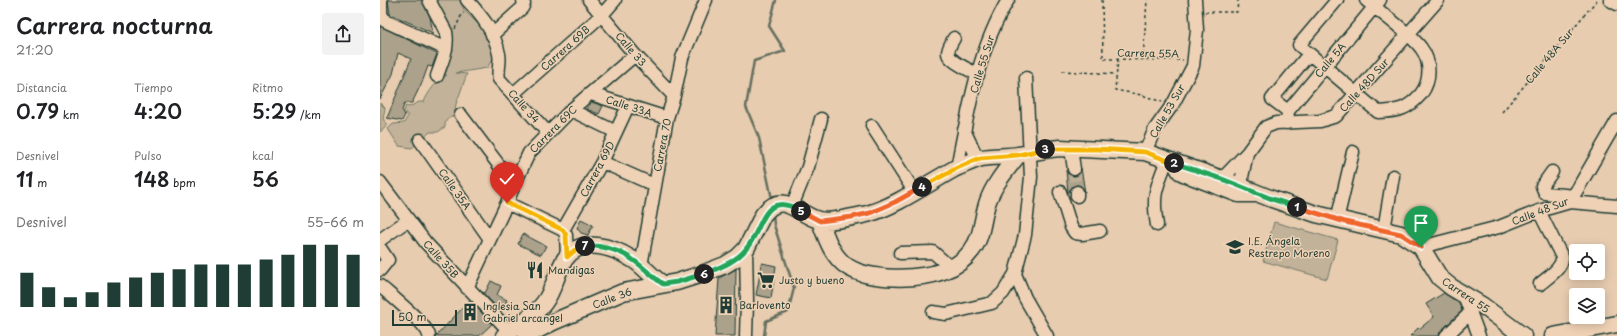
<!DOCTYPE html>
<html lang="es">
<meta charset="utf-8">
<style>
:root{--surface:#fff;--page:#f2f2f2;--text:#202124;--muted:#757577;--accent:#1f3d34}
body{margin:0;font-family:"Playpen Sans",sans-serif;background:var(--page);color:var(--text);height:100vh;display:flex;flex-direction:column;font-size:15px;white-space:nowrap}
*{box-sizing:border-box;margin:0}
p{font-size:13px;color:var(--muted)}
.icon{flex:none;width:22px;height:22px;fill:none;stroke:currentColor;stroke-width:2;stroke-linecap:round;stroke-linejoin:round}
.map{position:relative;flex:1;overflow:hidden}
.panel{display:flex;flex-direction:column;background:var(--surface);width:380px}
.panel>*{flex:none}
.buttons{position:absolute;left:1189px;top:244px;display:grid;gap:8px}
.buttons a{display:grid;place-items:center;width:36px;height:36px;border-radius:4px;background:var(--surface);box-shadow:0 2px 10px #0003;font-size:20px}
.scale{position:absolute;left:12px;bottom:10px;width:65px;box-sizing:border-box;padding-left:4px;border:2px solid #1f3d34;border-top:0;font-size:11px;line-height:14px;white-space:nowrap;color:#1f3d34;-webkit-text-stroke:3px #efd2b5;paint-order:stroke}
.pin{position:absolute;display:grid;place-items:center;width:34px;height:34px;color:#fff;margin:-41px -17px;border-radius:50% 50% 50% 0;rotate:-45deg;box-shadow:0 0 4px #0007}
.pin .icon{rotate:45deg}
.km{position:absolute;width:20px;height:20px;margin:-10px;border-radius:50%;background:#222;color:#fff;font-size:11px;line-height:20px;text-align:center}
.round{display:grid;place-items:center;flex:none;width:42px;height:42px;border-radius:4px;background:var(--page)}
.overview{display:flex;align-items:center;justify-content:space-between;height:68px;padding:0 16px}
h1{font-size:22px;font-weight:600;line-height:30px}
.stats{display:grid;grid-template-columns:repeat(3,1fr);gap:6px;height:68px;padding:4px 16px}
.stats div{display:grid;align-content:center}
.stats b{font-size:20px;font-weight:600}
.stats small{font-size:11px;font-weight:400}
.stats p{font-size:11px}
.chart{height:112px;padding:8px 16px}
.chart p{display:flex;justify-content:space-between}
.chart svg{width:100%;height:72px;margin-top:4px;stroke:var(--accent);stroke-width:6}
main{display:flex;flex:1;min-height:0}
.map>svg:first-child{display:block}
.green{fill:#c2b299;stroke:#707866}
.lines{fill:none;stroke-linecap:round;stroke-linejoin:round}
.stream{stroke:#666f5f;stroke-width:2.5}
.building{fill:#aca18b;stroke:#1f3d34}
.minor-tunnel{stroke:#bfaf97;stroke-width:12;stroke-dasharray:12 6;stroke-linecap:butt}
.minor-casing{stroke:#1f3d34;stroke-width:15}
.major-casing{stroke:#1f3d34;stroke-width:19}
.path{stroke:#1f3d34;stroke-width:1.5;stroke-dasharray:3 3;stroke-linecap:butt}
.minor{stroke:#efd2b5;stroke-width:12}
.major{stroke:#efd2b5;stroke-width:16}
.split-1-casing{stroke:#fff;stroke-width:8}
.split-2-casing{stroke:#fff;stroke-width:8}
.split-3-casing{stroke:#fff;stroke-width:8}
.split-4-casing{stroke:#fff;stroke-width:8}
.split-5-casing{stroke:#fff;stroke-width:8}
.split-6-casing{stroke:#fff;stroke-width:8}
.split-7-casing{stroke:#fff;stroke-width:8}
.split-8-casing{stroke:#fff;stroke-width:8}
.split-1{stroke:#f0652b;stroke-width:5}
.split-2{stroke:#22a559;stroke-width:5}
.split-3{stroke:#f5b400;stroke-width:5}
.split-4{stroke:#f5b400;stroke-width:5}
.split-5{stroke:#f0652b;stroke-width:5}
.split-6{stroke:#22a559;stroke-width:5}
.split-7{stroke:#22a559;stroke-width:5}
.split-8{stroke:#f5b400;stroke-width:5}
.labels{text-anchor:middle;stroke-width:3;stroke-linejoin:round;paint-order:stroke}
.street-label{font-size:10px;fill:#1f3d34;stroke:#efd2b5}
.poi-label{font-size:10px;fill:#1f3d34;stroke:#efd2b5;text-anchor:start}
</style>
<main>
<section class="panel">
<div class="overview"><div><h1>Carrera nocturna</h1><p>21:20</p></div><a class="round"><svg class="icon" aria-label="share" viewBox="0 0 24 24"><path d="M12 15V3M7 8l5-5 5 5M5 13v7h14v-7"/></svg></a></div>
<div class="stats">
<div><p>Distancia</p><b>0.79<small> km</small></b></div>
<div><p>Tiempo</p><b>4:20</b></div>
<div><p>Ritmo</p><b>5:29<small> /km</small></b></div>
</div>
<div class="stats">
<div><p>Desnivel</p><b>11<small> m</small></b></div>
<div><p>Pulso</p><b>148<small> bpm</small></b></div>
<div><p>kcal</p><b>56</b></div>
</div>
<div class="chart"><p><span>Desnivel</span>55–66 m</p>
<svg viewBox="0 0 160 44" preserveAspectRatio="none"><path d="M5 44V23M15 44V32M25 44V38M35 44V35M45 44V29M55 44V26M65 44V23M75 44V21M85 44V18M95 44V18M105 44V18M115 44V15M125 44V12M135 44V6M145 44V6M155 44V12"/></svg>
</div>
</section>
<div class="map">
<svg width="1237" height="336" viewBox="0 0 1237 336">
<rect width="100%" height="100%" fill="#e7ccb0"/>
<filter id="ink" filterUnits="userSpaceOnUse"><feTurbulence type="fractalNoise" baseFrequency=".025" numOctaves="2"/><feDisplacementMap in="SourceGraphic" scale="8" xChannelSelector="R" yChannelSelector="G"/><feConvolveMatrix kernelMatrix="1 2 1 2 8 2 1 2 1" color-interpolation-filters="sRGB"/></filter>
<g filter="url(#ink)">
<path class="green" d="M 51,0 L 80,0 L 84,10 L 106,32 L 115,55 L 107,68 L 76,73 L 87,74 L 76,104 L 74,116 C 68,118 65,120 65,127 L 58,132 L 50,132 L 32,148 L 19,146 L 8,129 L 13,124 L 24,123 L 28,116 L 24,111 L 26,106 L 29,107 L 39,102 L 44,102 C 48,92 57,80 67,75 L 60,76 L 69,49 Z
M 0,103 L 5,108 L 3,119 L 8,125 L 0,132 Z
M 894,222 L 958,240 L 947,279 L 883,261 Z"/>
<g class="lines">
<path class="stream" d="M 392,199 L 379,138 L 366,107 L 374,61 L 405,51 L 389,26 L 396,0
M 384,336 L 386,321 L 408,312 L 414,288 L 394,225 L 393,214"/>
</g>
<path class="building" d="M 8,0 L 42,0 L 50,17 L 53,33 L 10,14 Z
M 0,26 L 57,54 L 52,67 L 48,66 L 43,80 L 32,103 L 25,103 L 22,110 L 25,115 L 22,121 L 7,118 L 31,59 L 18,53 L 13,74 L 0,99 Z
M 212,102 L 223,106 L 219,114 L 206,109 Z
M 701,168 L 705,192 L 701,186 L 697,185 L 691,188 L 688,193 L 686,170 L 688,174 L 695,176 L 699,175 Z
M 201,219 L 213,225 L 208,235 L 201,233 L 197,228 Z
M 143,234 L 166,246 L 161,255 L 138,244 Z
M 382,263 L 396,266 L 391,298 L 376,295 Z
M 356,269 L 355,336 L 335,336 L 339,278 Z
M 111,281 L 121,286 L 117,295 L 127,300 L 121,312 L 102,292 L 105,293 Z
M 1064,293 L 1079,303 L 1082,311 L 1061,331 L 1059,336 L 1030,336 L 1038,328 L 1039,329 L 1054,317 L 1046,304 Z
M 90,300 L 112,324 L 99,336 L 56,336 Z"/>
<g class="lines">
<path class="minor-tunnel" d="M 694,169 L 697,192"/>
<g class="minor-casing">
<path id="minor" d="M 1,0 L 1,14 L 5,21 L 66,49
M 49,0 L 66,32 C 69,48 62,61 57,76
M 87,0 C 101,15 115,32 119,54 C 121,62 117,70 119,79 L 168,133
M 209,0 L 255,55 L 294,96
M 957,0 L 919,45 L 998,112 C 1018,111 1027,110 1041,94 C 1051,81 1051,61 1041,48 C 1030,33 1002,14 986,0
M 1230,0 L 1237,4
M 112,35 L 142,8 L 144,4 L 143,0
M 574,38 C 572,42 568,48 568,53 C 567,60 592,71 598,75
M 133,94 L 222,15 L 235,0
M 211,94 L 287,118
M 191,110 L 236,132
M 908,111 L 892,99 L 929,54
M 81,115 L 134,185
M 907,123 L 908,111 L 1000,0
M 492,126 L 534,191
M 584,130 L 595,153 L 600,158
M 40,140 L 110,239
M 691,149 L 694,169
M 765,152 L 775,129 L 793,104 L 813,66 L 817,30 L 815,0
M 222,162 L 274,185
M 792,162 L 799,173 L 803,175 L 858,196 L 877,196
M 577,168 C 588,111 598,50 628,0
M 1172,172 L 1162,186 L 1165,193 L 1194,196
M 842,179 L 867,153 L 886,127 L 896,123 L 940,121 L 956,116 L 1058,0
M 0,182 L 46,243 L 129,331
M 862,186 L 862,177 L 867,153
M 680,192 L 691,227 L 695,233 L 702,234 L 720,231
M 697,192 L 697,196
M 1190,202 L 1237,121
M 127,203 L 183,230 L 186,235 L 187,257
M 412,206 L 428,167 L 441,119
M 1159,211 L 1182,257 C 1183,268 1168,277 1160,284
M 957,220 L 973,152
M 777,225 C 772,195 776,188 787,160
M 183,230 L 222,162 L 248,106
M 1004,230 L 1013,176
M 0,240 L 28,220
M 1041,247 L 1119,227 L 1159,211 L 1190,202 L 1237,206
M 0,248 L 8,260 L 0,270
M 520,253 L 553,252 L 571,268
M 261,266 L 287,118 L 294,96 L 302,58 L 326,0
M 635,274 L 645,298 L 667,336
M 0,286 C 10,295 48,325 49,336
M 87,288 L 127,203 L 134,185 L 149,153 L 191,110 L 255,55
M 1084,295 L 1099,336
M 553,312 L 566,314 L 612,303 L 623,293 L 635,274 L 645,235 L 651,177 L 646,78
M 366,336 L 367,301 L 366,249
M 1066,336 L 1091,312"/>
</g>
<g class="major-casing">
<path id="major" d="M 440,221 C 446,237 452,257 468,267 C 490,281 539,280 563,271 C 575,267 585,260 592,250 C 603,236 602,217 608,201 C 614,184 627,169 638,155
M 124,336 C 136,325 154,317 164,303 C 174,290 176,273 185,259 C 201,236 233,247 252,259 C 263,265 271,277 283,284
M 146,336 L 173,322 L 243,292 L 297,282 L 319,275 L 345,265 L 358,257 L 366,249 L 383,215 C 403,188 419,216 439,220 C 449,223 477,216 487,214 C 515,207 550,182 576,168 C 584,165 593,160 602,158 C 613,156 626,157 638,155 C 652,153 665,149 680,148 L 765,152 L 842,179 L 892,199 L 936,214 L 1021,234 L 1041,247 L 1060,278 L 1071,287 L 1103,306 L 1143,336
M 1173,336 L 1237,324"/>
</g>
<path class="path" d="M 722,0 L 723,59 L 803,60
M 825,12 L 857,12 L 858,0
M 75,29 L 82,14 L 84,13
M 738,59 L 735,90 L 762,95 L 782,102
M 763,60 L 767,0
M 682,71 L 736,74
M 1122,112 L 1217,0"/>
<use href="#minor" class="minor"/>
<use href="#major" class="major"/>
</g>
</g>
<g class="lines" filter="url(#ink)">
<g class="split-1-casing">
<path id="split-1" d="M 917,207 L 965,222 L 1021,234 L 1041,247"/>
</g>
<g class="split-2-casing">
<path id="split-2" d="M 794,163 L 842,179 L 892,199 L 917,207"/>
</g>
<g class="split-3-casing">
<path id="split-3" d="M 665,149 L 717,149 L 765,152 L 794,163"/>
</g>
<g class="split-4-casing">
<path id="split-4" d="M 542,187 L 577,168 L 600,158 L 638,155 L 665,149"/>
</g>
<g class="split-5-casing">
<path id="split-5" d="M 421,211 L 440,221 L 472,217 L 490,213 L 515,202 L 542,187"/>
</g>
<g class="split-6-casing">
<path id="split-6" d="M 324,274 C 338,268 356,262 366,249 C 384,228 382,189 421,211"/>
</g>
<g class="split-7-casing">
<path id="split-7" d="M 205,246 C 221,245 240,250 253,260 C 264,267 272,277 283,284 L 297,282 L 324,274"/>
</g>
<g class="split-8-casing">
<path id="split-8" d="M 127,203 L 183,230 L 186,235 L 187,257 L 195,250 L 205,246"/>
</g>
<use href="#split-1" class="split-1"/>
<use href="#split-2" class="split-2"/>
<use href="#split-3" class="split-3"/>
<use href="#split-4" class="split-4"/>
<use href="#split-5" class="split-5"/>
<use href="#split-6" class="split-6"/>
<use href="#split-7" class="split-7"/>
<use href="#split-8" class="split-8"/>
</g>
<defs>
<g id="school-bare" transform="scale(1.38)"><path d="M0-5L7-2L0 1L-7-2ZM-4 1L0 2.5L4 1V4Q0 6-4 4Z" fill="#1f3d34" stroke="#efd2b5" stroke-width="2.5" paint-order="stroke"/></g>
<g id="restaurant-bare" transform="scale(1.38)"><path d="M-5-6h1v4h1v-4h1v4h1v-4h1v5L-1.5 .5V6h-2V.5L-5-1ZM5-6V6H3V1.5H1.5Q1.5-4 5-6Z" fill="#1f3d34" stroke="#efd2b5" stroke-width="2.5" paint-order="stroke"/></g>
<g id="supermarket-bare" transform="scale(1.38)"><path d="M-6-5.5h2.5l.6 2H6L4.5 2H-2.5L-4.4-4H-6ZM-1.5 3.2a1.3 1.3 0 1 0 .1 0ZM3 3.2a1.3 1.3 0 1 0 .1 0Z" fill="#1f3d34" stroke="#efd2b5" stroke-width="2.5" paint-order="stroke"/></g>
<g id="building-bare" transform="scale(1.38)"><path d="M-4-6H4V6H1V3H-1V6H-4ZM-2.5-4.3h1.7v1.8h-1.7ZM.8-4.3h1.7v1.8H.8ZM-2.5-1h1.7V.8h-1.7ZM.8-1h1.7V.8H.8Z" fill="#1f3d34" stroke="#efd2b5" stroke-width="2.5" paint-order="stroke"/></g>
</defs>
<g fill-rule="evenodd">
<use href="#school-bare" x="855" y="247"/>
<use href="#restaurant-bare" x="155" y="270"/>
<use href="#supermarket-bare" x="386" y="280"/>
<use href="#building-bare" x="346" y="305"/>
<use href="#building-bare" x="90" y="312"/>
</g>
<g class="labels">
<g class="street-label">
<text transform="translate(185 48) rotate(-42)" y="4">Carrera 69B</text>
<text transform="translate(251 49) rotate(49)" y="4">Calle 33</text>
<text transform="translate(768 53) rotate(1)" y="4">Carrera 55A</text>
<text transform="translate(1169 56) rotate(-50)" y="4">Calle 48A Sur</text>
<text transform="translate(950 60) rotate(-50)" y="4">Calle 5A</text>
<text transform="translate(602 64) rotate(-73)" y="4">Calle 55 Sur</text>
<text transform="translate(984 85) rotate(-48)" y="4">Calle 48D Sur</text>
<text transform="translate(144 106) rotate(48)" y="4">Calle 34</text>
<text transform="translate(249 106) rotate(18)" y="4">Calle 33A</text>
<text transform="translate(787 111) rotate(-60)" y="4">Calle 53 Sur</text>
<text transform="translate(173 129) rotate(-45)" y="4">Carrera 69C</text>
<text transform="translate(282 145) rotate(-79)" y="4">Carrera 70</text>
<text transform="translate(217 169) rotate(-62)" y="4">Carrera 69D</text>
<text transform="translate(75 189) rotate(55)" y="4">Calle 35A</text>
<text transform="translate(1160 211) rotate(-21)" y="4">Calle 48 Sur</text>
<text transform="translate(61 259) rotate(48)" y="4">Calle 35B</text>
<text transform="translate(1086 295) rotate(34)" y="4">Carrera 55</text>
<text transform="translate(232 298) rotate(-21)" y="4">Calle 36</text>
</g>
<g class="poi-label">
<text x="868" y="245">I.E. Ángela<tspan x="868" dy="12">Restrepo Moreno</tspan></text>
<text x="168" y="274">Mandigas</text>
<text x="399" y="284">Justo y bueno</text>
<text x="359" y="309">Barlovento</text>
<text x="103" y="310">Inglesia San<tspan x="103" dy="12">Gabriel arcangel</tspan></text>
</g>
</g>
</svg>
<div class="buttons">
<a><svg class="icon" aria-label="locate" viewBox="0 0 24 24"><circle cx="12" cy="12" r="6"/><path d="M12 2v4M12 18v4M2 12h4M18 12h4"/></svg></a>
<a><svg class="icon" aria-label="layers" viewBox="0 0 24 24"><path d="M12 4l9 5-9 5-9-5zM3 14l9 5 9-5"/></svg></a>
</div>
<div class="scale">50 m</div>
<div class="pin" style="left:1041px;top:247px;background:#1e9e55"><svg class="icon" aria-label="arrive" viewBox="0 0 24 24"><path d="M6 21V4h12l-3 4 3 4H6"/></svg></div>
<div class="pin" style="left:127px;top:203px;background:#d93025"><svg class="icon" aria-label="check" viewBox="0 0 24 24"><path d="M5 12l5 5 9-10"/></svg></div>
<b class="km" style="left:917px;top:207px">1</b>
<b class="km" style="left:794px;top:163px">2</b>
<b class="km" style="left:665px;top:149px">3</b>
<b class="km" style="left:542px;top:187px">4</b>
<b class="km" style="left:421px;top:211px">5</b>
<b class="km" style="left:324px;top:274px">6</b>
<b class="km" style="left:205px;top:246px">7</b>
</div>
</main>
